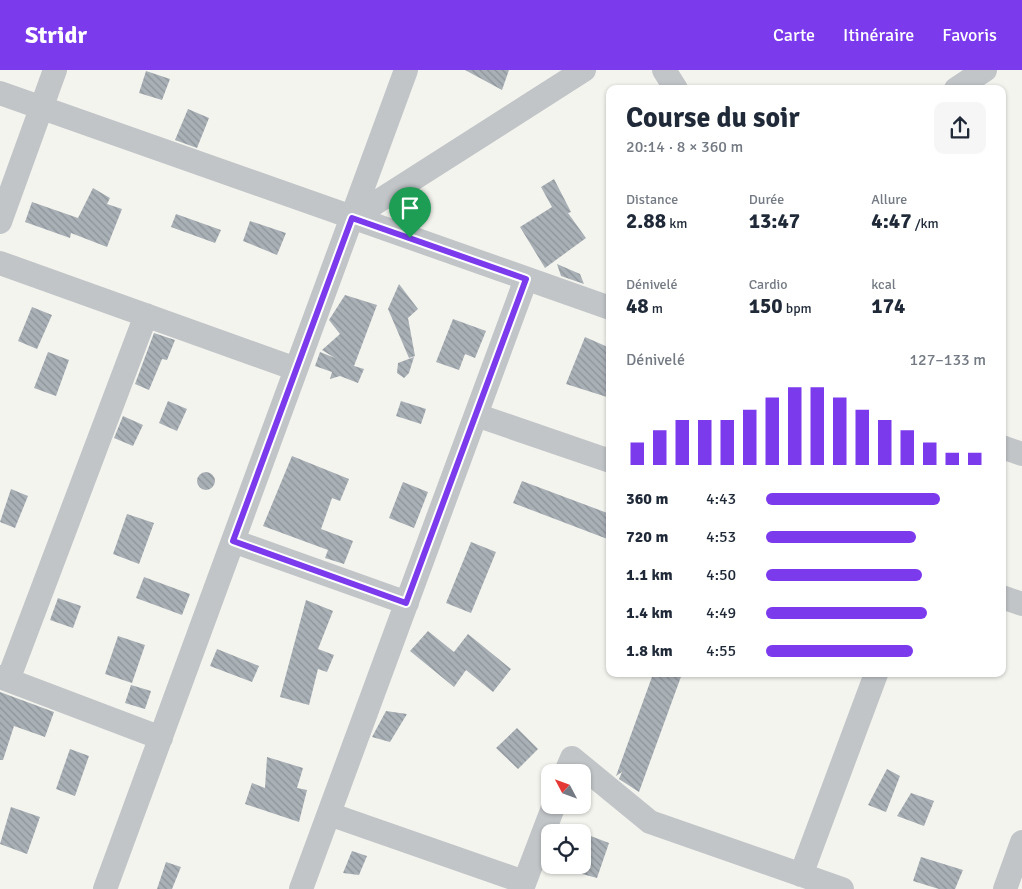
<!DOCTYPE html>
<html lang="fr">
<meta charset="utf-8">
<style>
:root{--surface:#fff;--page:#f6f6f7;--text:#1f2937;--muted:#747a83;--accent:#7c3aed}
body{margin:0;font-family:Signika,sans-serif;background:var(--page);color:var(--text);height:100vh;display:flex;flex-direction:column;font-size:19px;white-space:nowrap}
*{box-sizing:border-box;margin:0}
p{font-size:16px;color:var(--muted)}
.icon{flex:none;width:28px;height:28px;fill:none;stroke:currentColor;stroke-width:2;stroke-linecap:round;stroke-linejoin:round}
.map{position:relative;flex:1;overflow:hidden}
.panel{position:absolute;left:606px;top:15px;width:400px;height:592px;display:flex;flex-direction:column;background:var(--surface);border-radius:10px;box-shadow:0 1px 4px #0004}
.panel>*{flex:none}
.needle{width:32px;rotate:311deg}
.tools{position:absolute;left:541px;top:694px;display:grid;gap:10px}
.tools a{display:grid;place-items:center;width:50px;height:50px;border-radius:10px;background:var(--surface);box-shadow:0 1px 4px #0004;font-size:25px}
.pin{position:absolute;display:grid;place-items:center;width:42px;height:42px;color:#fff;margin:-51px -21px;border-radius:50% 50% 50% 0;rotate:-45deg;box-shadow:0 0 5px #0007}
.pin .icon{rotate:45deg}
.round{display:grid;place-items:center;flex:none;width:52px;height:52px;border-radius:10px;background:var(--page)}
.overview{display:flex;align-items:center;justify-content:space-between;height:85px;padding:0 20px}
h1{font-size:28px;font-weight:800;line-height:38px}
.metrics{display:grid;grid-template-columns:repeat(3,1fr);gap:8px;height:85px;padding:5px 20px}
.metrics div{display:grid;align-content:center}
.metrics b{font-size:21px;font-weight:800}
.metrics small{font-size:14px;font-weight:400}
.metrics p{font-size:14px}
.chart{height:140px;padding:10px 20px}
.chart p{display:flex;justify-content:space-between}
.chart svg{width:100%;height:90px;margin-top:5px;stroke:var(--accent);stroke-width:6}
ul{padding:0 20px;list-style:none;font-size:16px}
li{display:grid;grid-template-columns:80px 60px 1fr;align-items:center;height:38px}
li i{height:12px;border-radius:6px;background:var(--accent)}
header{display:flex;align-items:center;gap:30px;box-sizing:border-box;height:70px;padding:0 25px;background:var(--accent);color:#fff}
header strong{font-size:24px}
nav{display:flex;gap:28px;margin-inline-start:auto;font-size:18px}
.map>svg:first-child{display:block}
.building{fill:url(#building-back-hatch)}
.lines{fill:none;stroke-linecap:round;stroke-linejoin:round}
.street{stroke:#c1c5c8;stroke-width:24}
.route-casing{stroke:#fff;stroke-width:10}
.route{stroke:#7c3aed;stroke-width:6}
</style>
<header>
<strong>Stridr</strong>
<nav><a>Carte</a><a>Itinéraire</a><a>Favoris</a></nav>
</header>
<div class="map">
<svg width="1022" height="819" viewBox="0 0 1022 819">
<defs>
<pattern id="building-back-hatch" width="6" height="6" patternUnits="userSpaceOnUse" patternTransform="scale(1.25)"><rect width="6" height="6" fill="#a9b0b6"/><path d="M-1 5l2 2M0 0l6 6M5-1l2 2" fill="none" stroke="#8d9499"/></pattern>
</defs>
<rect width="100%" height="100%" fill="#f4f4ef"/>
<path class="building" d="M 465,0 L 509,0 L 502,20 Z
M 146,1 L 170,9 L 162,30 L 139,23 Z
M 188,39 L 209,48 L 197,78 L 175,70 Z
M 554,109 L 571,142 L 568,143 L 586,168 L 545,198 L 520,157 L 552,137 L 541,117 Z
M 93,118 L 110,128 L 107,134 L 122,139 L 107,177 L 71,163 L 70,168 L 25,152 L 32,132 L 78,148 Z
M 176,144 L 221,160 L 215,173 L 171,157 Z
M 250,151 L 286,163 L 277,185 L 243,171 Z
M 557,194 L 580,204 L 584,214 L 561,206 Z
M 399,214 L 418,239 L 408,248 L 415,286 L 409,288 L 388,239 Z
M 345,225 L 377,235 L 354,296 L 364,299 L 358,313 L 340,306 L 330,309 L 332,302 L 315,296 L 320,282 L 335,288 L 322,280 L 340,264 L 329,250 Z
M 32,237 L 52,245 L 37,279 L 18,271 Z
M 453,249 L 486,261 L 475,288 L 465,284 L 459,300 L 436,292 Z
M 154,263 L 175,270 L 167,290 L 162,289 L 149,320 L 135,314 Z
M 585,267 L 610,278 L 610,328 L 566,314 Z
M 48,282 L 69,290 L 56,326 L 34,318 Z
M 414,287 L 409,303 L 404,308 L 397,303 L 398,293 Z
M 168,331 L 187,339 L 177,361 L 159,353 Z
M 401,331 L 426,339 L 421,354 L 396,346 Z
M 123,346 L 143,355 L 133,376 L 114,368 Z
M 292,386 L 349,409 L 340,431 L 332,428 L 321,459 L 353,471 L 344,494 L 325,488 L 328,480 L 263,456 Z
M197 411a9 9 0 1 1 18 0a9 9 0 1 1-18 0Z
M 522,411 L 610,444 L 610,470 L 513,433 Z
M 403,412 L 428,422 L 414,458 L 389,448 Z
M 11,419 L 28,426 L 15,458 L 0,452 Z
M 127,444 L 154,453 L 139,494 L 113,484 Z
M 471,472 L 496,482 L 471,543 L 446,533 Z
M 144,507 L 190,524 L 182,545 L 136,528 Z
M 58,528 L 81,536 L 73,558 L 50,550 Z
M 306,530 L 333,541 L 318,579 L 334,585 L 327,602 L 318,599 L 309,635 L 280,627 Z
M 428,561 L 454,582 L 468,564 L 511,599 L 493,622 L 466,600 L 454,617 L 410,581 Z
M 118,566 L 145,575 L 132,613 L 105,604 Z
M 217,579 L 259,596 L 252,612 L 210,596 Z
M 653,604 L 682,604 L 639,722 L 619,709 L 622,702 L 616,706 Z
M 131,615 L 151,621 L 145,639 L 125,633 Z
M 0,622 L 54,642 L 45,667 L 14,656 L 3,690 L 0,690 Z
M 386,641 L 407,644 L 390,672 L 372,667 Z
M 517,658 L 538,679 L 518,699 L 496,678 Z
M 70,679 L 89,686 L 75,726 L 56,719 Z
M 267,687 L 303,698 L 297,718 L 307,720 L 299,752 L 245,734 L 252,713 L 265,718 Z
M 887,699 L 900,706 L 886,742 L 868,735 Z
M 911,723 L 934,731 L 924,756 L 897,746 Z
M 11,737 L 40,747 L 27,784 L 0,774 Z
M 588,765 L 609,773 L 597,808 L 582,804 L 582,781 Z
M 352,781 L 367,786 L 359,805 L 343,803 Z
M 921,787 L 963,800 L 955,819 L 939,819 L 913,811 Z
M 166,792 L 181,797 L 172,819 L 157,819 Z"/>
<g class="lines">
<path class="street" d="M 664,0 L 676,19
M 956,19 L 985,0
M 0,23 L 610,238
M 352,148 L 584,0
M 0,152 L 55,0
M 0,193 L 296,299
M 476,345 L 610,391
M 1002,377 L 1022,384
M 233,471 L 407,533
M 1002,527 L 1022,534
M 0,607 L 161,668
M 8,610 L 146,245
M 566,702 L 572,688 L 650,752 L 842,819
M 329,744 L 524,812
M 801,805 L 876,604
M 105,819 L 406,0
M 301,819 L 526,209
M 522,819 L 554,735
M 1005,819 L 1022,772"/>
</g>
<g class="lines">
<g class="route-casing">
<path id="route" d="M 352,148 L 526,209 L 406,533 L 233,471 Z"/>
</g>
<use href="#route" class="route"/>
</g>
</svg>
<div class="tools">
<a><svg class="needle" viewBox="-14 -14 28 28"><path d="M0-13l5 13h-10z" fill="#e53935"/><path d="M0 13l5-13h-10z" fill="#747a83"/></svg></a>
<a><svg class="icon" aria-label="locate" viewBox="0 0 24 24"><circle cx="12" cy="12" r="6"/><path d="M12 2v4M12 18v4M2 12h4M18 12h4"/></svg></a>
</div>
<div class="pin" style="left:410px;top:168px;background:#1e9e55"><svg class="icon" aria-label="arrive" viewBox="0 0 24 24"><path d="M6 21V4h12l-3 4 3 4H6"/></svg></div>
<section class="panel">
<div class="overview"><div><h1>Course du soir</h1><p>20:14 · 8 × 360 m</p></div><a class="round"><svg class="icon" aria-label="share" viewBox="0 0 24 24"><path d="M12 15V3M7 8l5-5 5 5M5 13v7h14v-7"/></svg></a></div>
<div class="metrics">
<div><p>Distance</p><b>2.88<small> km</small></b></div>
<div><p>Durée</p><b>13:47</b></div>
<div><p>Allure</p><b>4:47<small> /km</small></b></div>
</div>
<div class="metrics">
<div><p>Dénivelé</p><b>48<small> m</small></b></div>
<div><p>Cardio</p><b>150<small> bpm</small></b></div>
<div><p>kcal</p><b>174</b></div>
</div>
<div class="chart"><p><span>Dénivelé</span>127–133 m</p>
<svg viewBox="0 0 160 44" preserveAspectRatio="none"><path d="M5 44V33M15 44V27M25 44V22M35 44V22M45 44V22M55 44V17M65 44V11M75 44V6M85 44V6M95 44V11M105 44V17M115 44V22M125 44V27M135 44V33M145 44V38M155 44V38"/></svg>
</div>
<ul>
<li><b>360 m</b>4:43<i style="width:79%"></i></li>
<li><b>720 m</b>4:53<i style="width:68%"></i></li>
<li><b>1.1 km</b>4:50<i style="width:71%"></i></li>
<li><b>1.4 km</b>4:49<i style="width:73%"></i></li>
<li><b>1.8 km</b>4:55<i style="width:67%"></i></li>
</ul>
</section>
</div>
